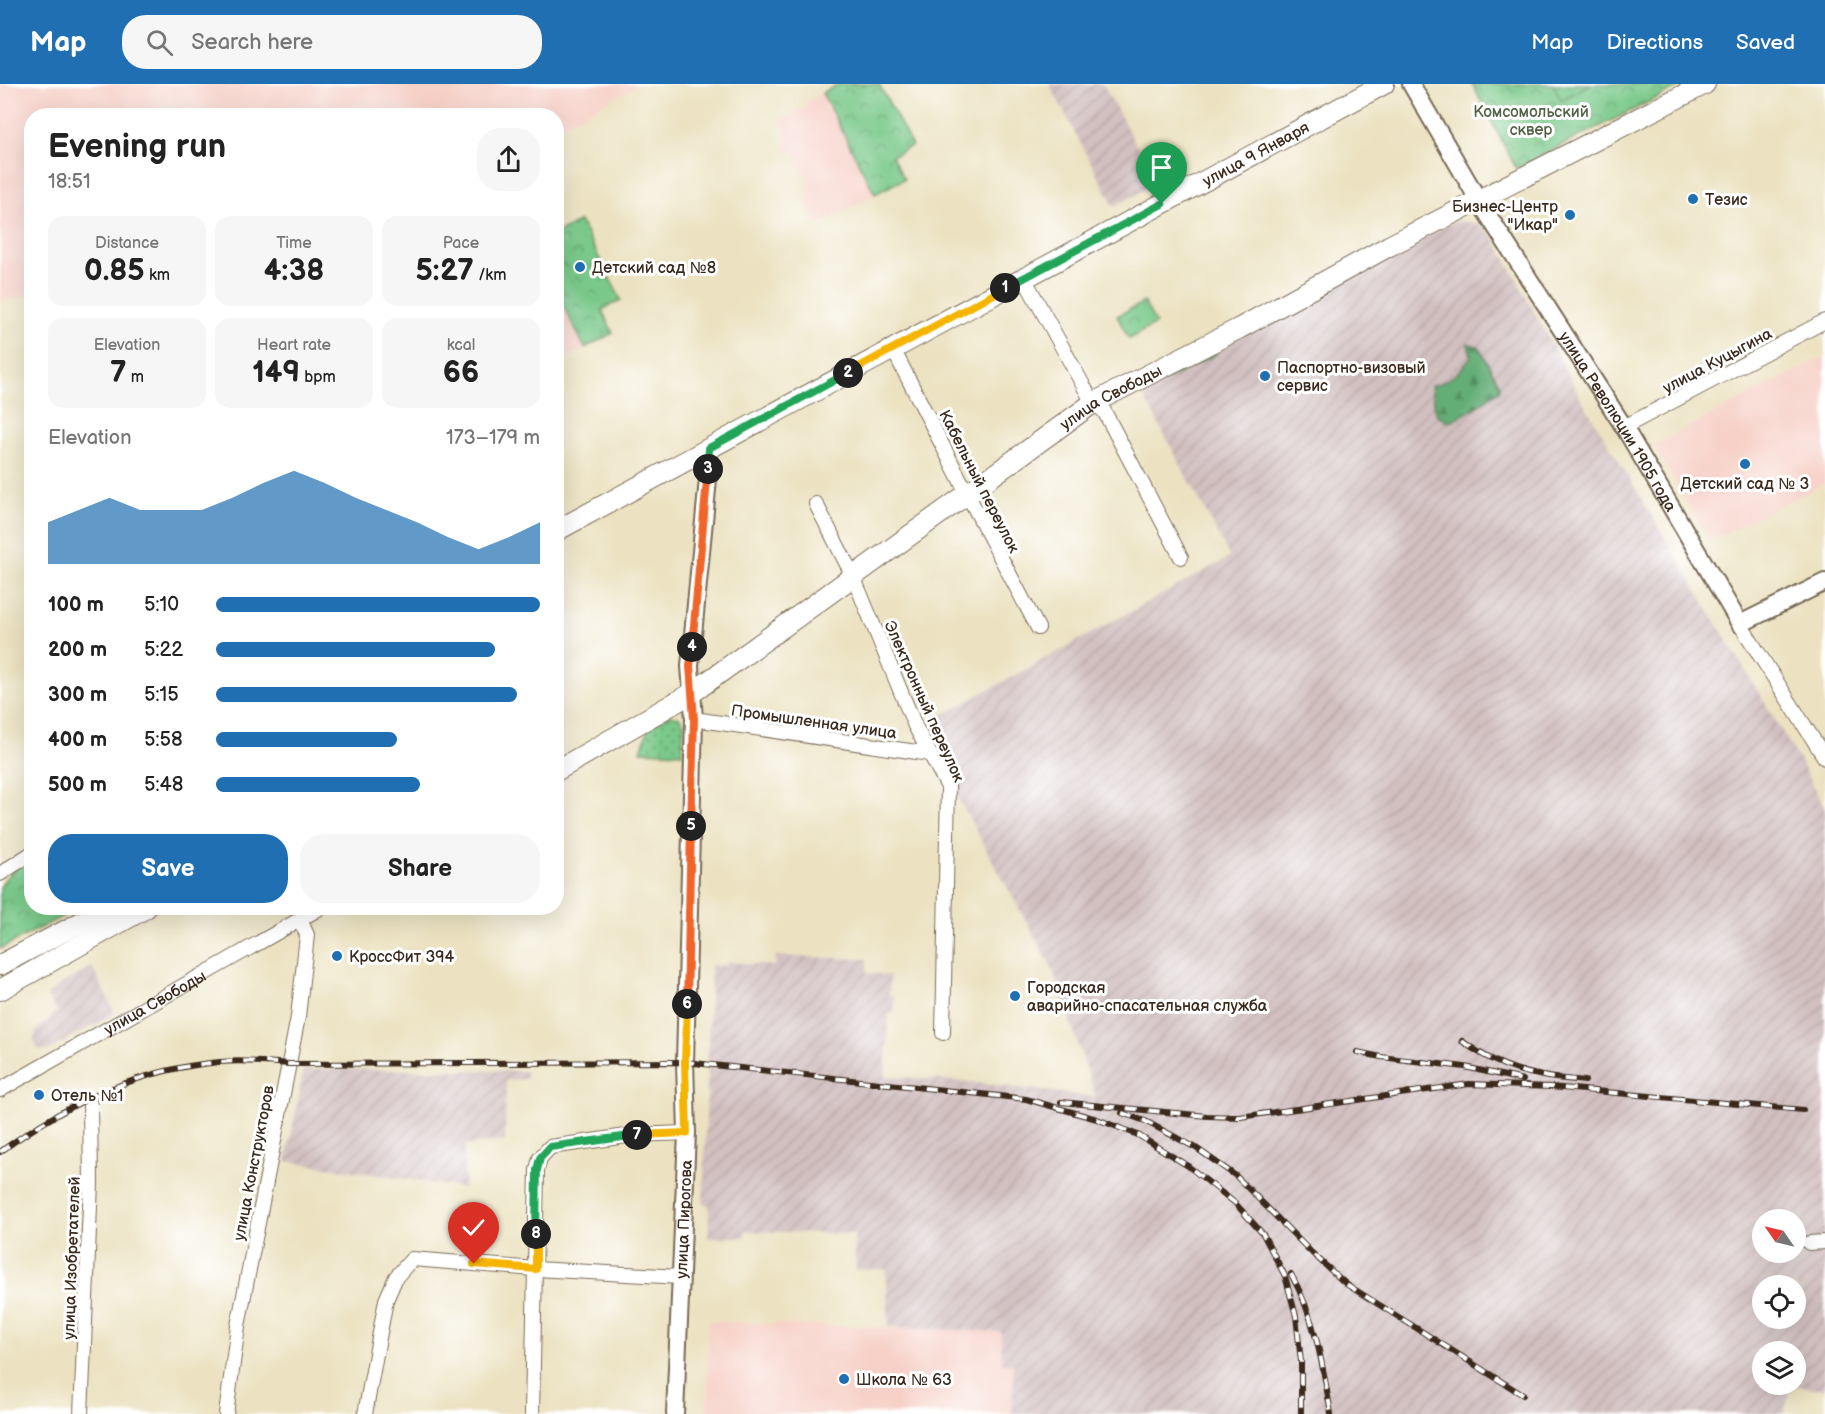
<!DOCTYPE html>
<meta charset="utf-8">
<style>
:root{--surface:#fff;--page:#f6f6f6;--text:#222;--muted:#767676;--accent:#1f6fb2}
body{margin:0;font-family:"Balsamiq Sans",sans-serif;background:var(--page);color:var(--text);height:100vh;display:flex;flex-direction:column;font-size:22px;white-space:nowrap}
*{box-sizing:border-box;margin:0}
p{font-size:20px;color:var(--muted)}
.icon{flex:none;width:33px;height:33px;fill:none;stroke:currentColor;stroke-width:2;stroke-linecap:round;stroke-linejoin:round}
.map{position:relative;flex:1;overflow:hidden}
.drawer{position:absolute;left:24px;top:24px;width:540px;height:807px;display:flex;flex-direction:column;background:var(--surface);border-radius:24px;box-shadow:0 6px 24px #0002}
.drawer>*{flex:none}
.needle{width:39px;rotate:304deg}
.tools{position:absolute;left:1752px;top:1125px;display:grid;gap:12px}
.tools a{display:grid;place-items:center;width:54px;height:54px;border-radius:50%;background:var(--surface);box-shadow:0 6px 24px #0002;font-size:30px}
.pin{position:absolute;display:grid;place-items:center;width:51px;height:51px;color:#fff;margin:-62px -26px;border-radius:50% 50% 50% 0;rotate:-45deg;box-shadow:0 0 6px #0007}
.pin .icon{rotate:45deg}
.km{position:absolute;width:30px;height:30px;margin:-15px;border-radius:50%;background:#222;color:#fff;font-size:16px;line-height:30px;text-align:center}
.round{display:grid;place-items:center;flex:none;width:63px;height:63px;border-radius:24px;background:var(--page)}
.summary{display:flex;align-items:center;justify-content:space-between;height:102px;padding:0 24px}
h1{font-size:33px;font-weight:700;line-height:45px}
.stats{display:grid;grid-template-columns:repeat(3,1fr);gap:9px;height:102px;padding:6px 24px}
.stats div{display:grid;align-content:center;border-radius:15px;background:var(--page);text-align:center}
.stats b{font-size:30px;font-weight:700}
.stats small{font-size:16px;font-weight:400}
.stats p{font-size:16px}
.chart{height:168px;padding:12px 24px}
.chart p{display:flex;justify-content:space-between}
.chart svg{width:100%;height:108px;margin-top:6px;fill:var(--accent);opacity:.7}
.cta{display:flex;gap:12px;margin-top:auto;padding:12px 24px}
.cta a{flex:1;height:69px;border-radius:24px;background:var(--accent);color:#fff;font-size:24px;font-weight:700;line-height:69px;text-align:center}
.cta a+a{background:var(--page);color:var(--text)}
ul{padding:0 24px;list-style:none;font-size:20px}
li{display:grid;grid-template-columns:96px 72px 1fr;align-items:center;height:45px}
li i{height:15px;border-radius:8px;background:var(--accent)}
header{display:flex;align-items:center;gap:36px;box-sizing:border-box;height:84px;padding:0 30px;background:var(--accent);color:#fff}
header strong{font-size:28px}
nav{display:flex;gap:33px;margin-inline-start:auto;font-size:21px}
.search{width:420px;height:54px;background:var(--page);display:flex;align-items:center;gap:15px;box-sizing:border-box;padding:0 21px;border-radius:24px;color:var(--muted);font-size:22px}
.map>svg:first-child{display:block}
.built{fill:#f7d1c8}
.industrial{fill:url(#industrial-furrows);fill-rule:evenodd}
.grass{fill:url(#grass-dots);stroke:#5a7a54;stroke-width:1.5}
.forest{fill:url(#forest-firs);stroke:#4f6c4a;stroke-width:1.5}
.park{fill:url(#park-crowns);stroke:#5a7a54;stroke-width:1.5}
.pitch{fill:#7ac98a;stroke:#5a7a54;stroke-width:1.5}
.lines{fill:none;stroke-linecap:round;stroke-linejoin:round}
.minor-casing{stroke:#796a57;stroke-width:16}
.tertiary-casing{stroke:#796a57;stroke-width:20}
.secondary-casing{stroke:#796a57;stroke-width:22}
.minor{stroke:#fff;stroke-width:14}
.tertiary{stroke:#fff;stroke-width:16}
.secondary{stroke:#fff;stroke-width:20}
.rail-casing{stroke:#3b2a1e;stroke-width:6}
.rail{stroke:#fff;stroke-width:4;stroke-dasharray:11;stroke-linecap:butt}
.split-1-casing{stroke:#fff;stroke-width:12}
.split-2-casing{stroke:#fff;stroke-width:12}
.split-3-casing{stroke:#fff;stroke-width:12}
.split-4-casing{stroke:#fff;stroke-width:12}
.split-5-casing{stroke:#fff;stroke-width:12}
.split-6-casing{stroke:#fff;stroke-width:12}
.split-7-casing{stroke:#fff;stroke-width:12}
.split-8-casing{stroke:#fff;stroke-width:12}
.split-9-casing{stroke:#fff;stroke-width:12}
.split-1{stroke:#22a559;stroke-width:8}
.split-2{stroke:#f5b400;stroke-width:8}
.split-3{stroke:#22a559;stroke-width:8}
.split-4{stroke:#f0652b;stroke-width:8}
.split-5{stroke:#f0652b;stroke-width:8}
.split-6{stroke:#f0652b;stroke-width:8}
.split-7{stroke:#f5b400;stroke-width:8}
.split-8{stroke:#22a559;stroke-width:8}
.split-9{stroke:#f5b400;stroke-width:8}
.poi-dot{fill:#1f6fb2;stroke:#fff;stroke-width:2}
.labels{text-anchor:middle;stroke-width:6;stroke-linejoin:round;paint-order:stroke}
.park-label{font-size:16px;fill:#516244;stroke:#fff}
.street-label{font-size:16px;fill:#3b2a1e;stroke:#fff}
.poi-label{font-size:16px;fill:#3b2a1e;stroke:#fff;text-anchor:start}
</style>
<header>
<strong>Map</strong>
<div class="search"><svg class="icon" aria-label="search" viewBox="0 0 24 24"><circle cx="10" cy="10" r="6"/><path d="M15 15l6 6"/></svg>Search here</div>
<nav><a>Map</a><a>Directions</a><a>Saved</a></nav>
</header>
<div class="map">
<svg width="1825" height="1330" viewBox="0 0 1825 1330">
<defs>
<pattern id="industrial-furrows" width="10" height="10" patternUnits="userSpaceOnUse" patternTransform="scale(1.5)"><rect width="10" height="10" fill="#d2bfc0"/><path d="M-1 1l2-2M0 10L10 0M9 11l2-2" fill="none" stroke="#b5a4a5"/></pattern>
<pattern id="grass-dots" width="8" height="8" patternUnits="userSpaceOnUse" patternTransform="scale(1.5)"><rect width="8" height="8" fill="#7ac98a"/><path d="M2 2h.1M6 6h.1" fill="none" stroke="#65a370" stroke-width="1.8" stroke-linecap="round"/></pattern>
<pattern id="forest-firs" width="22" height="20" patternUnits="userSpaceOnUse" patternTransform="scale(1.5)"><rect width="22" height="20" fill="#63ad76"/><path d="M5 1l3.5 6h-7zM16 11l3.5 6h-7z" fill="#538d60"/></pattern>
<pattern id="park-crowns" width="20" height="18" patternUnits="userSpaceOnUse" patternTransform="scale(1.5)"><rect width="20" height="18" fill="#7ac98a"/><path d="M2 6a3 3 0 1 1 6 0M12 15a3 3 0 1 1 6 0" fill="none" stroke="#65a370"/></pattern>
</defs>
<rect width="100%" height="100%" fill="#fff"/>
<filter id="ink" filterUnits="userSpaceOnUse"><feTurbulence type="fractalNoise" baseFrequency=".0167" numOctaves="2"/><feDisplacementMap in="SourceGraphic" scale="12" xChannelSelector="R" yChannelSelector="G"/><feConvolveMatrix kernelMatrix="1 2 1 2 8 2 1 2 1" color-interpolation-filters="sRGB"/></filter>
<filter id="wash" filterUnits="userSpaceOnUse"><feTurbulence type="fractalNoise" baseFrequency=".008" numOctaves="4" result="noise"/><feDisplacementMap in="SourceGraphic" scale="24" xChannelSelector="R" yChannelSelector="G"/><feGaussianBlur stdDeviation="1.35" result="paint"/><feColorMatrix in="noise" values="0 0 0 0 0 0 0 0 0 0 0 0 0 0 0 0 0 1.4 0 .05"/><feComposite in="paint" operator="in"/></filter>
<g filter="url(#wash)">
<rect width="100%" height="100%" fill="#ece2c1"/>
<path class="built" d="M 0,0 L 640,0 L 557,44 L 556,32 L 32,32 L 31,211 L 0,217 Z
M 839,0 L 879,0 L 912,62 L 892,72 L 904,95 L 818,141 L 805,116 L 810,113 L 806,107 L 810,104 L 808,100 L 811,98 L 806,88 L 803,89 L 794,67 L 787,70 L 784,63 L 787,61 L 785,57 L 788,55 L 780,36 L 808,22 L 806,18 Z
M 580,137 L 621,216 L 602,226 L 613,249 L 557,279 L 557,149 Z
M 1825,272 L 1825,399 L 1710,457 L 1654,361 Z
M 708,1237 L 1002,1248 L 1014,1281 L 1012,1330 L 707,1330 Z"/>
<path class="industrial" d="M 1049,0 L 1103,0 L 1157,99 L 1114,122 Z
M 1456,137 L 1477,139 L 1492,150 L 1582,316 L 1800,677 L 1825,725 L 1825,1305 L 1795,1302 L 1789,1308 L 1784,1330 L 1012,1330 L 1014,1281 L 1002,1278 L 1001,1248 L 889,1243 L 886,1185 L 856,1186 L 854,1150 L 745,1147 L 745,1153 L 708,1154 L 709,1121 L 703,1120 L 711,881 L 727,882 L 727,878 L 775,882 L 776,872 L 867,875 L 867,889 L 890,891 L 889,912 L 894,912 L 894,929 L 889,929 L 885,992 L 970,998 L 1096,1013 L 1052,884 L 919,644 L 1230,473 L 1136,298 ZM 1762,1136 L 1796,1136 L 1796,1168 L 1762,1168 ZM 1762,1202 L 1796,1202 L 1796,1234 L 1762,1234 ZM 1762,1268 L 1796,1268 L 1796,1300 L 1762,1300 Z
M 92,883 L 115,929 L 47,967 L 37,965 L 34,955 L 36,947 L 57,927 L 47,912 L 61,900 Z
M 304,985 L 526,987 L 526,995 L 506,996 L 505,1057 L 465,1061 L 464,1104 L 286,1077 Z"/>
<path class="grass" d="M 1212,262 L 1216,270 L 1149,305 L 1142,298 Z
M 670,631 L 679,633 L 684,640 L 682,669 L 641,667 L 649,643 Z"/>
<path class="forest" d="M 1468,260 L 1478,262 L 1500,301 L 1499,307 C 1487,315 1460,335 1448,338 L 1436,330 L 1431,302 C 1451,296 1459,290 1471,272 Z"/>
<path class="park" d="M 839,0 L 879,0 L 912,62 L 892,72 L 904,95 L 875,110 L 822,9 Z
M 1472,0 L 1685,0 L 1516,84 Z
M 580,137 L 621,216 L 602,226 L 613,249 L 585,264 L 557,210 L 557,149 Z
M 1144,218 L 1156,240 L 1129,255 L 1117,232 Z
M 31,772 L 32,824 L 78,824 L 0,865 L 0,803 L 8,791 Z"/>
<path class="pitch" d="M 1553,0 L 1591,0 L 1561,16 Z"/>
</g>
<g filter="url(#ink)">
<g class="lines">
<g class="minor-casing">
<g id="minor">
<path d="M 1024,194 L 1093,319 L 1104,327 L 1181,473"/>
<path d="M 893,265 L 973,421 L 1038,544"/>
<path d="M 1624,343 L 1825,237"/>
<path d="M 816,420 L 853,492 L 915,642 L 948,703 L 943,949"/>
<path d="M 1740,540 L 1825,674"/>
<path d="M 694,635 L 930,670"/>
<path d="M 0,790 L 32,769"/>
<path id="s1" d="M 0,1006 L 320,824"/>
<path d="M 1809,1159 L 1825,1158"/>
<path d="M 81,1330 L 91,1099 L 90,1020"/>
<path d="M 226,1330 L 238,1242 L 298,933 L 307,851 L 300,835"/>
<path d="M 365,1330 L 386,1216 L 396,1193 L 412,1175 L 535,1185 L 681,1193"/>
<path d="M 532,1330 L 537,1086 L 540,1074 L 550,1063 L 633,1051 L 687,1049"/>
</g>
</g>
<g class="tertiary-casing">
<g id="tertiary">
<path id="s2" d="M 1411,0 L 1479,117 L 1624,343 L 1740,540 L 1825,498"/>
<path id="s3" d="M 675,1330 L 687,1049 L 685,978 L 694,635 L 690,582 L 708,395 L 709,364"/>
</g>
</g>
<g class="secondary-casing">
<g id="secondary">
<path id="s4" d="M 556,447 L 1384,0"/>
<path id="s5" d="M 556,687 L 692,609 L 1093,319 L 1240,244 L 1389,162 L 1705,0"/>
<path d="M 0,881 L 108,824"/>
<path d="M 0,906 L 146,824"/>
</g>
</g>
<use href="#minor" class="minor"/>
<use href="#tertiary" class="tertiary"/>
<use href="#secondary" class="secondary"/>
<g class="rail-casing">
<path id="rail" d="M 1462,957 C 1486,975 1513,987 1543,992 C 1557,995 1571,995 1585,997
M 1357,968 L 1381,973 L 1465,983 L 1523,996
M 1061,1018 L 1207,1032 L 1240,1033 L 1469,1000 L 1551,1003 L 1803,1026
M 1122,1029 L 1145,1037 L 1196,1064 L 1236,1092 L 1312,1169 L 1346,1200 L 1523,1311
M 0,1068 C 65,1020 139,985 220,978 C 243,976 266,978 289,980 L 685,978 L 1026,1015 L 1097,1035 L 1138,1051 L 1188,1082 L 1235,1119 L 1263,1150 L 1285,1192 L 1296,1232 L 1301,1278 L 1301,1330
M 1291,1190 C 1315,1233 1323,1282 1331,1330"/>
</g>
<use href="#rail" class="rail"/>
</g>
</g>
<g class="lines" filter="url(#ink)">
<g class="split-1-casing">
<path id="split-1" d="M 1005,204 L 1162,120"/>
</g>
<g class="split-2-casing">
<path id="split-2" d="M 848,289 L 1005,204"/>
</g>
<g class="split-3-casing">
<path id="split-3" d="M 708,385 L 709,364 L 848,289"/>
</g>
<g class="split-4-casing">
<path id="split-4" d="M 692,563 L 708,385"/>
</g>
<g class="split-5-casing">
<path id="split-5" d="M 691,742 L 694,635 L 690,582 L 692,563"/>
</g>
<g class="split-6-casing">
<path id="split-6" d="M 687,920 L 691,742"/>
</g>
<g class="split-7-casing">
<path id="split-7" d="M 637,1051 L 687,1049 L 685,978 L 687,920"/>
</g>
<g class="split-8-casing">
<path id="split-8" d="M 536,1150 L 537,1086 L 540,1074 L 550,1063 L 637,1051"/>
</g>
<g class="split-9-casing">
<path id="split-9" d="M 474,1180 L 536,1185 L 536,1150"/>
</g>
<use href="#split-1" class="split-1"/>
<use href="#split-2" class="split-2"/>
<use href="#split-3" class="split-3"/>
<use href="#split-4" class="split-4"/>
<use href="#split-5" class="split-5"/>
<use href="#split-6" class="split-6"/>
<use href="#split-7" class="split-7"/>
<use href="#split-8" class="split-8"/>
<use href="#split-9" class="split-9"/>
</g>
<g class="poi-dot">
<circle cx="1693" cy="115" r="6"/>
<circle cx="1570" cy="131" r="6"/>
<circle cx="580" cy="183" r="6"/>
<circle cx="1265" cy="292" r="6"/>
<circle cx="1745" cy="380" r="6"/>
<circle cx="337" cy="872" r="6"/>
<circle cx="1015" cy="912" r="6"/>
<circle cx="39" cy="1011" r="6"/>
<circle cx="844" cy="1295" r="6"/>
</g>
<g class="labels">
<g class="park-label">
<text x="1531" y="33">Комсомольский<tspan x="1531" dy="18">сквер</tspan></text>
</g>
<g class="street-label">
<text dy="6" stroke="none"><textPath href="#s4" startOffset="795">улица 9 Января</textPath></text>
<text transform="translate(1717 276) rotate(-28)" y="6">улица Куцыгина</text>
<text dy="6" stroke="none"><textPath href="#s5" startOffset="670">улица Свободы</textPath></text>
<text dy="6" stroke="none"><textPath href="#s2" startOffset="396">улица Революции 1905 года</textPath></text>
<text transform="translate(980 397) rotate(63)" y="6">Кабельный переулок</text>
<text transform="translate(925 617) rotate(66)" y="6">Электронный переулок</text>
<text transform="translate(814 637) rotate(8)" y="6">Промышленная улица</text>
<text dy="6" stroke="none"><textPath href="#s1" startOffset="178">улица Свободы</textPath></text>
<text transform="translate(253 1079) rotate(-79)" y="6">улица Конструкторов</text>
<text dy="6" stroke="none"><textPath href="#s3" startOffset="195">улица Пирогова</textPath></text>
<text transform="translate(71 1174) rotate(-88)" y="6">улица Изобретателей</text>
</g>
<g class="poi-label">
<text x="1705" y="121">Тезис</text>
<text x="1558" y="128" text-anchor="end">Бизнес-Центр<tspan x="1558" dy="18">"Икар"</tspan></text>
<text x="592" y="189">Детский сад №8</text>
<text x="1277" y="289">Паспортно-визовый<tspan x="1277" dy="18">сервис</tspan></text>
<text x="1745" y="405" text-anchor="middle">Детский сад № 3</text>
<text x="349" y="878">КроссФит 394</text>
<text x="1027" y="909">Городская<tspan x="1027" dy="18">аварийно-спасательная служба</tspan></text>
<text x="51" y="1017">Отель №1</text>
<text x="856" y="1301">Школа № 63</text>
</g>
</g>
</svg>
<div class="tools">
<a><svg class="needle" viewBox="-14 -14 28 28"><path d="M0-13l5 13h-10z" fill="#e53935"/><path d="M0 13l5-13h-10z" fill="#767676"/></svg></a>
<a><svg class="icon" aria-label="locate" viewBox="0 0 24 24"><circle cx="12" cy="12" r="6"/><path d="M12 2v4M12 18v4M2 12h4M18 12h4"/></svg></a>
<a><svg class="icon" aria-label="layers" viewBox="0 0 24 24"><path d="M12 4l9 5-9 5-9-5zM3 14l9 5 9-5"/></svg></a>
</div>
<div class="pin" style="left:1162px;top:120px;background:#1e9e55"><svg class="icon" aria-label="arrive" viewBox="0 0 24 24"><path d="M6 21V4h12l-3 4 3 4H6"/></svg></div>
<div class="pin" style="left:474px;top:1180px;background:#d93025"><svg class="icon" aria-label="check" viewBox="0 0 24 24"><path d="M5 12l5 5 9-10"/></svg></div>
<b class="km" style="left:1005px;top:204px">1</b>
<b class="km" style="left:848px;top:289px">2</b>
<b class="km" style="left:708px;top:385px">3</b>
<b class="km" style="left:692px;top:563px">4</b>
<b class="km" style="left:691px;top:742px">5</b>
<b class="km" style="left:687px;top:920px">6</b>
<b class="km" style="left:637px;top:1051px">7</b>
<b class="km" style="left:536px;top:1150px">8</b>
<section class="drawer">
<div class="summary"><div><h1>Evening run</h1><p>18:51</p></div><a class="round"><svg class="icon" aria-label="share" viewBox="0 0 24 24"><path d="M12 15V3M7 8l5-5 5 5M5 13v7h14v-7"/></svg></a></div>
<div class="stats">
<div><p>Distance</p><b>0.85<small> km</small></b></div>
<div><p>Time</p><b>4:38</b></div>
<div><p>Pace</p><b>5:27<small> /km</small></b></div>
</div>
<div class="stats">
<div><p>Elevation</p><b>7<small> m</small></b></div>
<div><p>Heart rate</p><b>149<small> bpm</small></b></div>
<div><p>kcal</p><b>66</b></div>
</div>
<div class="chart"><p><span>Elevation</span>173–179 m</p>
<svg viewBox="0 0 160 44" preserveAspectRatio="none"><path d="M0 44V27L10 22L20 17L30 22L40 22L50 22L60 17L70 11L80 6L90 11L100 17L110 22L120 27L130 33L140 38L150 33L160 27V44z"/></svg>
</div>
<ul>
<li><b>100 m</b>5:10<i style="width:100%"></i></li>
<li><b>200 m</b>5:22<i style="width:86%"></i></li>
<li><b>300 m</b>5:15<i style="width:93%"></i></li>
<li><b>400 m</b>5:58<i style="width:56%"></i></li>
<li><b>500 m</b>5:48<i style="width:63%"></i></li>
</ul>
<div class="cta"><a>Save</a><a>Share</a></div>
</section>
</div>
